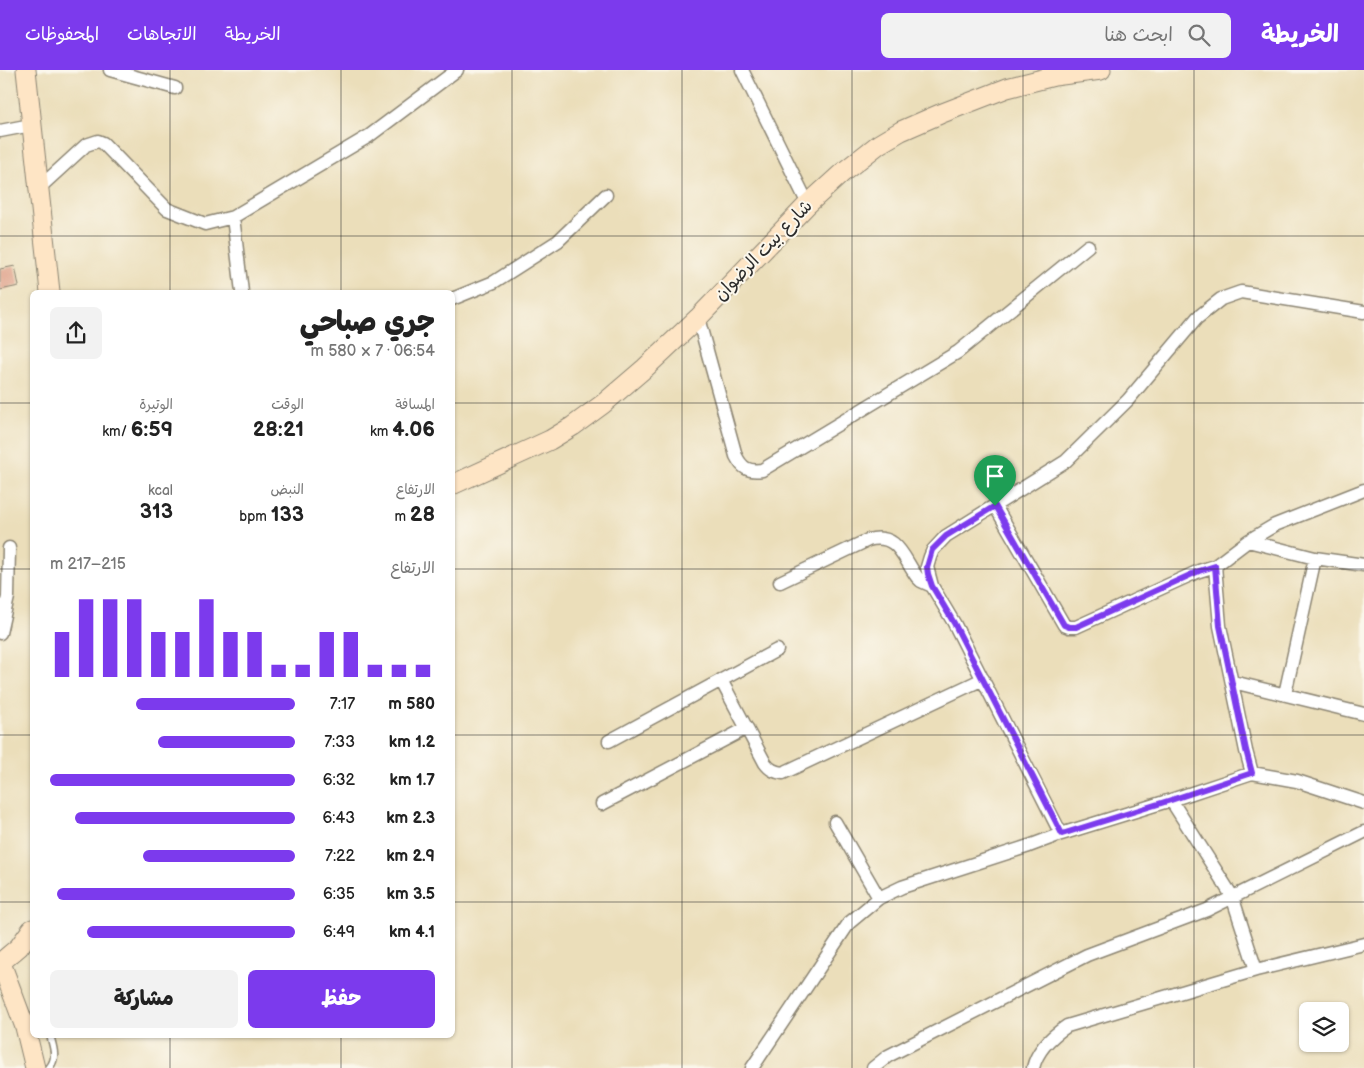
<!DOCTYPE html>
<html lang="ar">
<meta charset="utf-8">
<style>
:root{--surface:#fff;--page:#f2f2f2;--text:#222;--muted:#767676;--accent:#7c3aed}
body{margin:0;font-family:"Balsamiq Sans","Playpen Sans Arabic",sans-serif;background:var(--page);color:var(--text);direction:rtl;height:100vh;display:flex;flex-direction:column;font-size:19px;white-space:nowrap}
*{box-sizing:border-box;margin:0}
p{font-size:16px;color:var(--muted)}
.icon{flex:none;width:28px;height:28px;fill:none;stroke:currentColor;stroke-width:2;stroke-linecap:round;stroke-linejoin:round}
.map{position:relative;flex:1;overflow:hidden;direction:ltr}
.side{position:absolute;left:30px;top:220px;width:425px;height:748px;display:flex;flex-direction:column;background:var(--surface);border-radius:8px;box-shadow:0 1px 4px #0004;direction:rtl}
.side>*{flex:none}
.fabs{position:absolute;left:1299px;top:932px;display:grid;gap:10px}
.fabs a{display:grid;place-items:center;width:50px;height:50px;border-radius:8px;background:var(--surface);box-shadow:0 1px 4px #0004;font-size:25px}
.pin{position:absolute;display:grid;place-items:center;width:42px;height:42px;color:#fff;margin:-51px -21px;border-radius:50% 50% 50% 0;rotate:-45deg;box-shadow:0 0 5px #0007}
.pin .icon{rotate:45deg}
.round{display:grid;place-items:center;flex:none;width:52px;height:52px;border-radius:8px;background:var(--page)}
.overview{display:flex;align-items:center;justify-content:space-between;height:85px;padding:0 20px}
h1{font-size:28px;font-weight:800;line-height:38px}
.metrics{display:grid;grid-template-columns:repeat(3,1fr);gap:8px;height:85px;padding:5px 20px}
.metrics div{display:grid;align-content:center}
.metrics b{font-size:21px;font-weight:800}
.metrics small{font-size:14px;font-weight:400}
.metrics p{font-size:14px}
.chart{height:140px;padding:10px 20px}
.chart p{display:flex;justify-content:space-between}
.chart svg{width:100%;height:90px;margin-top:5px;stroke:var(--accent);stroke-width:6}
.action{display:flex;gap:10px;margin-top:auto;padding:10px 20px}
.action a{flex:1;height:58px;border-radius:8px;background:var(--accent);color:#fff;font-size:20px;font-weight:800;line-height:58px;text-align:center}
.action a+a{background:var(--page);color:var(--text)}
ul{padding:0 20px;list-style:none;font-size:16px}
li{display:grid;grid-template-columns:80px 60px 1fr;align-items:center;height:38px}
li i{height:12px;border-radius:6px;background:var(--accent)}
header{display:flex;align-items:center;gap:30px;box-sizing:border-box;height:70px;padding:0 25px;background:var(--accent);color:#fff}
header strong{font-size:24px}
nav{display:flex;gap:28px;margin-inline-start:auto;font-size:18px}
.search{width:350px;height:45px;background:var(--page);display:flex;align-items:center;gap:12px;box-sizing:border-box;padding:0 18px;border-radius:8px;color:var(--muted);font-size:19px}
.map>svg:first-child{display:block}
.building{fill:#de9f86}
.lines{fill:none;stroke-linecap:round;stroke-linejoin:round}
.lane-casing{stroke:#8b8472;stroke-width:9}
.street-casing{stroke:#8b8472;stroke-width:15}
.secondary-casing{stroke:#8b8472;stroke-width:21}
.lane{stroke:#fff;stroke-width:6}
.street{stroke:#fff;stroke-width:12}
.secondary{stroke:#fee5c5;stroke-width:19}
.route-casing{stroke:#fff;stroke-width:10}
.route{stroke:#7c3aed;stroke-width:6}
.grid{fill:none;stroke:#2b2b2b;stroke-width:1;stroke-opacity:0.55}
.labels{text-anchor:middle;stroke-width:4;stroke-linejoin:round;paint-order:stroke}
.street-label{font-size:18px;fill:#2b2b2b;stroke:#fbf7ec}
</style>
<header>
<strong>الخريطة</strong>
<div class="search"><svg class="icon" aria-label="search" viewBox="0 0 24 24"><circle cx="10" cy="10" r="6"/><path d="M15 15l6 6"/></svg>ابحث هنا</div>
<nav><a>الخريطة</a><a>الاتجاهات</a><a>المحفوظات</a></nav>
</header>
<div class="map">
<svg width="1364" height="998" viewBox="0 0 1364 998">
<rect width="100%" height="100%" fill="#fbf7ec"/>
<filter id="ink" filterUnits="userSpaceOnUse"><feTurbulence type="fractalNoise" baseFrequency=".02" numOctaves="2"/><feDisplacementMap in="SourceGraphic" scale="10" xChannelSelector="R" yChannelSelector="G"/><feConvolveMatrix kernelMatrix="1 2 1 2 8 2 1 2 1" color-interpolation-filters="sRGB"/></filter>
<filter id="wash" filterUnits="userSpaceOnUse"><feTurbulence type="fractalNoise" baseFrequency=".0096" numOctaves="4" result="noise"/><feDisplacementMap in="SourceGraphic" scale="20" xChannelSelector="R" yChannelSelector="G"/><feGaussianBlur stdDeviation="1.12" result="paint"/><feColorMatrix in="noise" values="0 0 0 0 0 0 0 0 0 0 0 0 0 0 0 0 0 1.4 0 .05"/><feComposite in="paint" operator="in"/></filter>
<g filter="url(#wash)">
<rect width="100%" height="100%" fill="#ebdeba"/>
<g id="blocks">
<path class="building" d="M 15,196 L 19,216 L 0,220 L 0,199 Z"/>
</g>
</g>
<g filter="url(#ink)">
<use href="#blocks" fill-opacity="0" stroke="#8b8472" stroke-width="1"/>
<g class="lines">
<g class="lane-casing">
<path id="lane" d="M 49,998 C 58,988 53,977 50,965"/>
</g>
<g class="street-casing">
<path id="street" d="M 110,0 L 175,18
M 742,0 L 808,134
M 0,61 L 31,55
M 39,118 L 86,75 L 98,71 L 103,73 L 167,139 L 205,154 L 233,147 L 369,66 L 457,0
M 233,147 L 242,222
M 452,229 L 494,212 L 558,171 L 606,125
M 698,248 L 736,386 C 742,398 748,402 762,400 L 958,282 L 1088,176
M 995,436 L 1064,555 L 1069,557 L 1076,557 L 1199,501 L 1215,496 L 1248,471 L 1275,455 L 1364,420
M 1248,471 L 1315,488 L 1364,495
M 1215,496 L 1220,556 L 1246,681 L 1252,703
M 780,512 L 868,470 C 898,462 903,488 917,507 L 921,511 L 932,516
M 0,563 L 8,527 L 9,478
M 721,610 L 765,693 C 770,700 775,702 783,703 L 983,609
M 1233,612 L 1364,644
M 1285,624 L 1315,488
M 609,671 L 777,580
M 1171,730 L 1232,826 L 1256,900
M 602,734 L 747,658
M 835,752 L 879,828
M 1061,764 L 954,553 L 932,516 L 927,497 L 930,487 L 933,480 L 946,466 L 1066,391 L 1128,330 L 1197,248 L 1221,229 L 1241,222 L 1364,242
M 752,998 L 849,853 L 879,828 L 902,817 L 1029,776 L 1061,764 L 1171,730 L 1252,703 L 1297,711 L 1364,733
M 873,998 L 888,986 L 1087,885 L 1207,840 L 1364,762
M 1033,998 C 1037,980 1052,966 1067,956 L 1256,900 L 1364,874"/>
</g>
<g class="secondary-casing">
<path id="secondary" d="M 26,0 L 50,222
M 452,415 L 550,370 L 573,356 L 603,334 L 645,298 L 698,248 L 808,134 L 842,103 L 879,74 L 901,61 L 940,44 L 1007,18 L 1054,6 L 1101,0
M 0,893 L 19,877 L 32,859
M 1,893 L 25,957 L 35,998"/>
</g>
<use href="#lane" class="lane"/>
<use href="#street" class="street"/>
<use href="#secondary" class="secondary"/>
</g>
</g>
<g class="lines" filter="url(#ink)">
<g class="route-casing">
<path id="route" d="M 995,436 L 1064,555 L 1069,557 L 1076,557 L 1199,501 L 1215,496 L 1220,556 L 1246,680 L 1252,703 L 1171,730 L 1062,764 L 954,553 L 932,516 L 928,504 L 927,497 L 932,480 L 946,466 Z"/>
</g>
<use href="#route" class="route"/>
</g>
<path class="grid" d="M 170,0 L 170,222M 341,0 L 341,222M 512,0 L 512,998M 682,0 L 682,998M 852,0 L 852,998M 1023,0 L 1023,998M 1194,0 L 1194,998M 0,166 L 1364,166M 0,333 L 32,333M 452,333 L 1364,333M 0,499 L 32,499M 452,499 L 1364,499M 0,665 L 32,665M 452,665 L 1364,665M 0,832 L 32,832M 452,832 L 1364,832M 170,965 L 170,998M 341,965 L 341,998"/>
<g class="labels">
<g class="street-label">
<text transform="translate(763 180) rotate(-46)" y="6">شارع بيت الرضوان</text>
</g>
</g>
</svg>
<div class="fabs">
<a><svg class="icon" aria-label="layers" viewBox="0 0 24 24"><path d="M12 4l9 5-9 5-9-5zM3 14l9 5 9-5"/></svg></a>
</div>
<div class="pin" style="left:995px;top:436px;background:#1e9e55"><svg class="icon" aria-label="arrive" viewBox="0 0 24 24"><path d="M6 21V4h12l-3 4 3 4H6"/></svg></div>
<section class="side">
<div class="overview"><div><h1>جري صباحي</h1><p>06:54 · 7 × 580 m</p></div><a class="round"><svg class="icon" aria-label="share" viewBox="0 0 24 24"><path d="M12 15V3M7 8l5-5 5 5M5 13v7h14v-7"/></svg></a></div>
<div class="metrics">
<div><p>المسافة</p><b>4.06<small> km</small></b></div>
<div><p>الوقت</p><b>28:21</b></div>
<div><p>الوتيرة</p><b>6:59<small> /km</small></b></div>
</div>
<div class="metrics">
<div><p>الارتفاع</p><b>28<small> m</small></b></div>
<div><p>النبض</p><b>133<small> bpm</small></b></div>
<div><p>kcal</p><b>313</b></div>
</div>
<div class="chart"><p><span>الارتفاع</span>215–217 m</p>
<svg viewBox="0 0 160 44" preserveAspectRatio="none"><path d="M5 44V22M15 44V6M25 44V6M35 44V6M45 44V22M55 44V22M65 44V6M75 44V22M85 44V22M95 44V38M105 44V38M115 44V22M125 44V22M135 44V38M145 44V38M155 44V38"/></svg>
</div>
<ul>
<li><b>580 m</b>7:17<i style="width:65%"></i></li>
<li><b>1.2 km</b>7:33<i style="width:56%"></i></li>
<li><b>1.7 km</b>6:32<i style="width:100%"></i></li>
<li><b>2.3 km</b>6:43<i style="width:90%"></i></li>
<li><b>2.9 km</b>7:22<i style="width:62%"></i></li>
<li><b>3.5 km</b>6:35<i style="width:97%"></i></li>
<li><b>4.1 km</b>6:49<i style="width:85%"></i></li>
</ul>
<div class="action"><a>حفظ</a><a>مشاركة</a></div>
</section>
</div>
